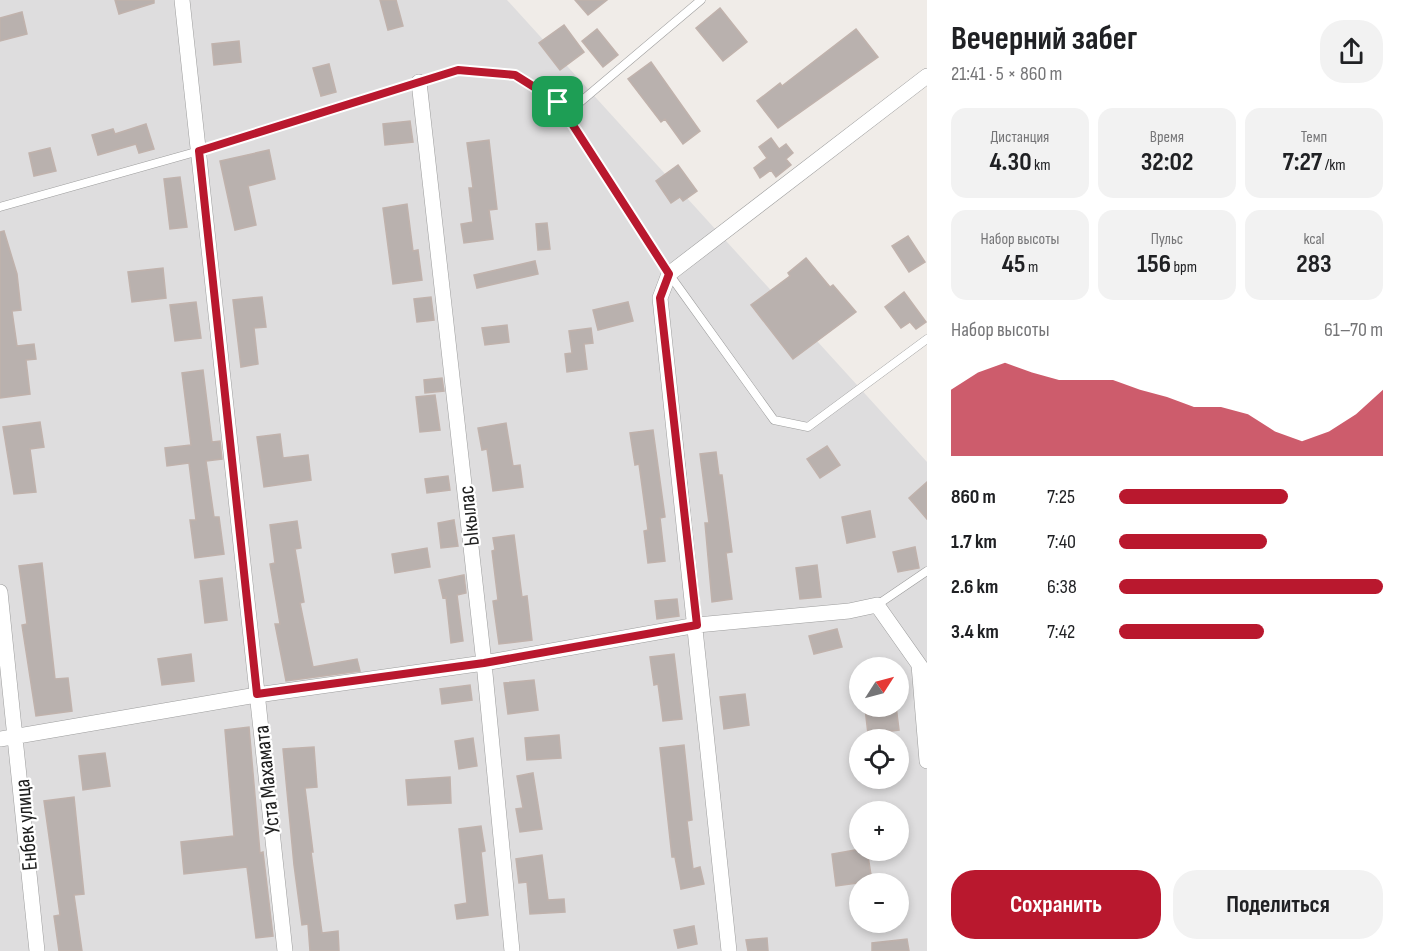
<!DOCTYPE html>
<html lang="ru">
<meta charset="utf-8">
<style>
:root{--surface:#fff;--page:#f2f2f2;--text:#202124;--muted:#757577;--accent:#b9182e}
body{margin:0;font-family:"Sofia Sans Condensed",sans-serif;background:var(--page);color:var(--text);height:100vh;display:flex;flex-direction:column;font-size:22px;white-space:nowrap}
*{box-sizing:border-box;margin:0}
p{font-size:20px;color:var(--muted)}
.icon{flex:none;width:33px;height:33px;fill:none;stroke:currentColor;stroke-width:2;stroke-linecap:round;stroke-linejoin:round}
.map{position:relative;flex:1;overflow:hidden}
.details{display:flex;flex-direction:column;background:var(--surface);width:480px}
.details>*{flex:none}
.needle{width:39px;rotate:54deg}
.buttons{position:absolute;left:849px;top:657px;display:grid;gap:12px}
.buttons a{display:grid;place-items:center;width:60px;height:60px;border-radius:50%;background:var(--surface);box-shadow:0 3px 9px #0003;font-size:30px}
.pin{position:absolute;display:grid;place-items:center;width:51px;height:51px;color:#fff;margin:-26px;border-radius:12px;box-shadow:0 3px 9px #0006}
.round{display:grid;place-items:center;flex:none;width:63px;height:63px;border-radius:24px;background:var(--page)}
.head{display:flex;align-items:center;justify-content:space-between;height:102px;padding:0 24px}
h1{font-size:33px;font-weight:700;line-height:45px}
.stats{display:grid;grid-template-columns:repeat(3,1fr);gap:9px;height:102px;padding:6px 24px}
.stats div{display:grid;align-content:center;border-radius:15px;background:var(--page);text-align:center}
.stats b{font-size:26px;font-weight:700}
.stats small{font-size:16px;font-weight:400}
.stats p{font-size:16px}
.chart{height:168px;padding:12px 24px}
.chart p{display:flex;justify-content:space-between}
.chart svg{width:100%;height:108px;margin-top:6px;fill:var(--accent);opacity:.7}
.button{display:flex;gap:12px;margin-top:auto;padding:12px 24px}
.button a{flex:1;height:69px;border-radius:24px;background:var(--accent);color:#fff;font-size:24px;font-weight:700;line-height:69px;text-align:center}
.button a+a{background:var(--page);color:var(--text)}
ul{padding:0 24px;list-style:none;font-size:20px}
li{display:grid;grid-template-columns:96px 72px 1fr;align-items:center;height:45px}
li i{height:15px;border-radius:8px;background:var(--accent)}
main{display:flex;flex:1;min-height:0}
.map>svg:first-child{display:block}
.residential{fill:#deddde;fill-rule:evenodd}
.building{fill:#b9b1ae;stroke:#c0b2ac;stroke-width:1.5}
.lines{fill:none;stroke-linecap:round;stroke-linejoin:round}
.lane-casing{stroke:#9d9d9d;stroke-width:9}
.street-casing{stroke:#9d9d9d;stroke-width:16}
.lane{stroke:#fff;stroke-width:8}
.street{stroke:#fff;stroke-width:15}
.route-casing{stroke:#fff;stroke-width:12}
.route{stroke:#b9182e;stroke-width:8}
.labels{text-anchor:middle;stroke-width:4.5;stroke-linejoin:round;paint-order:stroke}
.street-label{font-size:22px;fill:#202020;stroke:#fff}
</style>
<main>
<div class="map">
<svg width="927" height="951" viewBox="0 0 927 951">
<rect width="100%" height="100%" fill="#f0ece8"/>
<path class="residential" d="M 0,0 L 507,0 L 927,462 L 927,951 L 0,951 ZM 860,668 L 898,668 L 898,706 L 860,706 ZM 860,740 L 898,740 L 898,778 L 860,778 ZM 860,812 L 898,812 L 898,850 L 860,850 ZM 860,884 L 898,884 L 898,922 L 860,922 Z"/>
<path class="building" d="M 115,0 L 154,0 L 154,3 L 119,14 Z
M 380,0 L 396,0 L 403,26 L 388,30 Z
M 575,0 L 607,0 L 588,15 Z
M 720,8 L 747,42 L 723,61 L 696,28 Z
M 22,12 L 27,34 L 0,41 L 0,18 Z
M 564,25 L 584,52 L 560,70 L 539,43 Z
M 597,29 L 618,55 L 603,67 L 582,41 Z
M 856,29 L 878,57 L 778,128 L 757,101 L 780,83 L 782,86 Z
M 239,41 L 241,62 L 214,65 L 212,44 Z
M 651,62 L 700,131 L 683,144 L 665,119 L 661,122 L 628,79 Z
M 329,64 L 336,92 L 321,96 L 313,68 Z
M 410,121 L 413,142 L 385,145 L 383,124 Z
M 146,124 L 154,149 L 139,153 L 136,144 L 98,155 L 92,135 L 113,129 L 115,134 Z
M 771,138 L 779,149 L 786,144 L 793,153 L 786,159 L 791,165 L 776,177 L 771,170 L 760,178 L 754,168 L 767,158 L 759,147 Z
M 489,140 L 497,209 L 489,210 L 493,239 L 464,243 L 461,224 L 473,222 L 469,188 L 473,188 L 467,143 Z
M 50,148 L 56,171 L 34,176 L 29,153 Z
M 269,150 L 275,179 L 248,186 L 256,225 L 235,230 L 220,161 Z
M 678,165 L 697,191 L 683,201 L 680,197 L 671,203 L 656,181 Z
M 180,177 L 187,227 L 170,229 L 164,179 Z
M 407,204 L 413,251 L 418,250 L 422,280 L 393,284 L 383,208 Z
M 547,223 L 550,249 L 538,250 L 536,224 Z
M 4,231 L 17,274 L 21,310 L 12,311 L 17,346 L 34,344 L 36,359 L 26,360 L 30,394 L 0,398 L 0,232 Z
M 908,236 L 925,262 L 909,272 L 892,246 Z
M 806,258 L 830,287 L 833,285 L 856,312 L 793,359 L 751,305 L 790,276 L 788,273 Z
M 535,261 L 538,274 L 477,288 L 474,275 Z
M 163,268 L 166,298 L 132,302 L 128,272 Z
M 904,292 L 926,322 L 916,329 L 910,322 L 901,328 L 885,307 Z
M 262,297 L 266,327 L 254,328 L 258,364 L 241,367 L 233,300 Z
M 431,297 L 434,320 L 417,322 L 414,299 Z
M 196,302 L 201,338 L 175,341 L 170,305 Z
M 628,302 L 633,321 L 598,330 L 593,310 Z
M 507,325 L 509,342 L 485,345 L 482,328 Z
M 591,328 L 593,343 L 584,344 L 587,369 L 567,372 L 565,354 L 572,353 L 569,331 Z
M 203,370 L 212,442 L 220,441 L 222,459 L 206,461 L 214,517 L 219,517 L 224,554 L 195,558 L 190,520 L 196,520 L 189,463 L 167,466 L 165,448 L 191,445 L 182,373 Z
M 442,378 L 444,391 L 425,393 L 424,380 Z
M 435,395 L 440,430 L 420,432 L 416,397 Z
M 40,422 L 44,447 L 30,449 L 36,492 L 14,494 L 3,427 Z
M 506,423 L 513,466 L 520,465 L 523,487 L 493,491 L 487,449 L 482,450 L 478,428 Z
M 653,430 L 665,517 L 660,518 L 665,561 L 648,563 L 644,531 L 648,530 L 639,464 L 635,465 L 630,433 Z
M 280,434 L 283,458 L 308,455 L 311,480 L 264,487 L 257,437 Z
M 827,446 L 840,465 L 820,478 L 807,459 Z
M 716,452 L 719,475 L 722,475 L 732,552 L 726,553 L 732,599 L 712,602 L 705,523 L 709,523 L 700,454 Z
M 448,476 L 450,490 L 427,493 L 425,479 Z
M 927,482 L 927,519 L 909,498 Z
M 870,511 L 875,537 L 847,543 L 842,517 Z
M 454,520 L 458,546 L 441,548 L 438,523 Z
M 297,521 L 301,548 L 295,549 L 304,602 L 300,603 L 313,667 L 357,659 L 360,671 L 286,681 L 275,624 L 280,624 L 270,564 L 275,563 L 270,525 Z
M 514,535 L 522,597 L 527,596 L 532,640 L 499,644 L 493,601 L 498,600 L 492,551 L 495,550 L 493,538 Z
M 915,547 L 919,568 L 898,572 L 893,552 Z
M 427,548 L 430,567 L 395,573 L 392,554 Z
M 42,563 L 55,679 L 68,678 L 72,711 L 36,716 L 22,625 L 27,624 L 19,566 Z
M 817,565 L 821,597 L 800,599 L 796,568 Z
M 464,575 L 466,593 L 457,595 L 463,641 L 451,643 L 446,597 L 443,598 L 439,580 Z
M 222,578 L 227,620 L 205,623 L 200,581 Z
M 677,599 L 679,616 L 657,619 L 655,601 Z
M 837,629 L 842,647 L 814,654 L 809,636 Z
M 191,654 L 194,681 L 162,685 L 158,659 Z
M 674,654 L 682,719 L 663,721 L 658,684 L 654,685 L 650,657 Z
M 534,680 L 538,710 L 508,714 L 504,683 Z
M 470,685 L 472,700 L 442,704 L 440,689 Z
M 745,694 L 749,725 L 724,729 L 720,697 Z
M 896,706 L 899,730 L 868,734 L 865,708 Z
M 249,727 L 260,853 L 263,852 L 273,936 L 256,938 L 247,867 L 184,874 L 181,842 L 234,836 L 225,730 Z
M 559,735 L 561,758 L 527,760 L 525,738 Z
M 473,738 L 477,766 L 459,769 L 455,741 Z
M 684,745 L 692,820 L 687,821 L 693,869 L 700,867 L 704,884 L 681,889 L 675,857 L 672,857 L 660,748 Z
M 314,747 L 317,787 L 305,788 L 313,852 L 311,852 L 322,933 L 338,931 L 339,951 L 310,951 L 308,924 L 302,925 L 294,865 L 283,749 Z
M 105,753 L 110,786 L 83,790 L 79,756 Z
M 533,773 L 542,829 L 520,832 L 516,809 L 523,808 L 517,776 Z
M 450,777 L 451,803 L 408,805 L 406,780 Z
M 74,797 L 84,894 L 74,895 L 82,951 L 59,951 L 54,916 L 60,915 L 44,801 Z
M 481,826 L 485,851 L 481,852 L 488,915 L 457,919 L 455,905 L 467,903 L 459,829 Z
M 855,850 L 867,850 L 872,881 L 836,886 L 832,854 Z
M 542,855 L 548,900 L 564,899 L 565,912 L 530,914 L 527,882 L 519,883 L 516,859 Z
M 694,926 L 697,944 L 678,948 L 674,930 Z
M 767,938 L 768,951 L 748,951 L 746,940 Z
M 907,939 L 909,951 L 872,951 L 872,943 Z"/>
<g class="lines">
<g class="lane-casing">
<path id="lane" d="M 566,114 L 701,0
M 0,207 L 199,151 L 458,70 L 515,75 L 558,102 L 669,274 L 774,420 L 808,427 L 927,339
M 877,605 L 927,571"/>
</g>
<g class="street-casing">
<path id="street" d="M 182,0 L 285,951
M 419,82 L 484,663 L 512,951
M 0,592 L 37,951
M 919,665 L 927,761
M 0,739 L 257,695 L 484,663 L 697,625 L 849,611 L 877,605 L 927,676
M 729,951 L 660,298 L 669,274 L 927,76"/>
</g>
<use href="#lane" class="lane"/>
<use href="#street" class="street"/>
</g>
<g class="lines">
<g class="route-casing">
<path id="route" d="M 458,70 L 515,75 L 558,102 L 669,274 L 660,298 L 697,625 L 484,663 L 257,694 L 199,151 Z"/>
</g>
<use href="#route" class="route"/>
</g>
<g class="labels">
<g class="street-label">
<text transform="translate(468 516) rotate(-96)" y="8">Ыкылас</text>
<text transform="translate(266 780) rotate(-96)" y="8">Уста Махамата</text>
<text transform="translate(25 825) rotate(-95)" y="8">Енбек улица</text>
</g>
</g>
</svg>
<div class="buttons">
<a><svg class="needle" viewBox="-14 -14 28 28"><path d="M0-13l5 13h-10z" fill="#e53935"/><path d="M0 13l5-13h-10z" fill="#757577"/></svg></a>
<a><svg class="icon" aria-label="locate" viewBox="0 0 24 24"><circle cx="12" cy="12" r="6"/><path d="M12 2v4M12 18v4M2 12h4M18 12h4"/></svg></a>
<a>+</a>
<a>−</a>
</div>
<div class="pin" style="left:558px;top:102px;background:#1e9e55"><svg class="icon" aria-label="arrive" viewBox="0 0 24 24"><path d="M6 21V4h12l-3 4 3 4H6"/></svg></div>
</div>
<section class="details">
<div class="head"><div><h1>Вечерний забег</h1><p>21:41 · 5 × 860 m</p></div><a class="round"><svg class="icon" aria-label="share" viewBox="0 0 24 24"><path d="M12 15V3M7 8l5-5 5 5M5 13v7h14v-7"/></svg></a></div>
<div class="stats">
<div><p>Дистанция</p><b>4.30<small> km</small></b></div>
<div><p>Время</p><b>32:02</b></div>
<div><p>Темп</p><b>7:27<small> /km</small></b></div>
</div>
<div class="stats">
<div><p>Набор высоты</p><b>45<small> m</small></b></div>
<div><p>Пульс</p><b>156<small> bpm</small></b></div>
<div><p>kcal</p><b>283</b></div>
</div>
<div class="chart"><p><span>Набор высоты</span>61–70 m</p>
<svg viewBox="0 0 160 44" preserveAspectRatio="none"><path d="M0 44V17L10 10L20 6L30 10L40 13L50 13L60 13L70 17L80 20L90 24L100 24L110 27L120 34L130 38L140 34L150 27L160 17V44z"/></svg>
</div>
<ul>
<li><b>860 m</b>7:25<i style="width:64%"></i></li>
<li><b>1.7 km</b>7:40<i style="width:56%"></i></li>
<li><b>2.6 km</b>6:38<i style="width:100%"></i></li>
<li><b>3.4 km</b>7:42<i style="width:55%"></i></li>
</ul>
<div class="button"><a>Сохранить</a><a>Поделиться</a></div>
</section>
</main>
